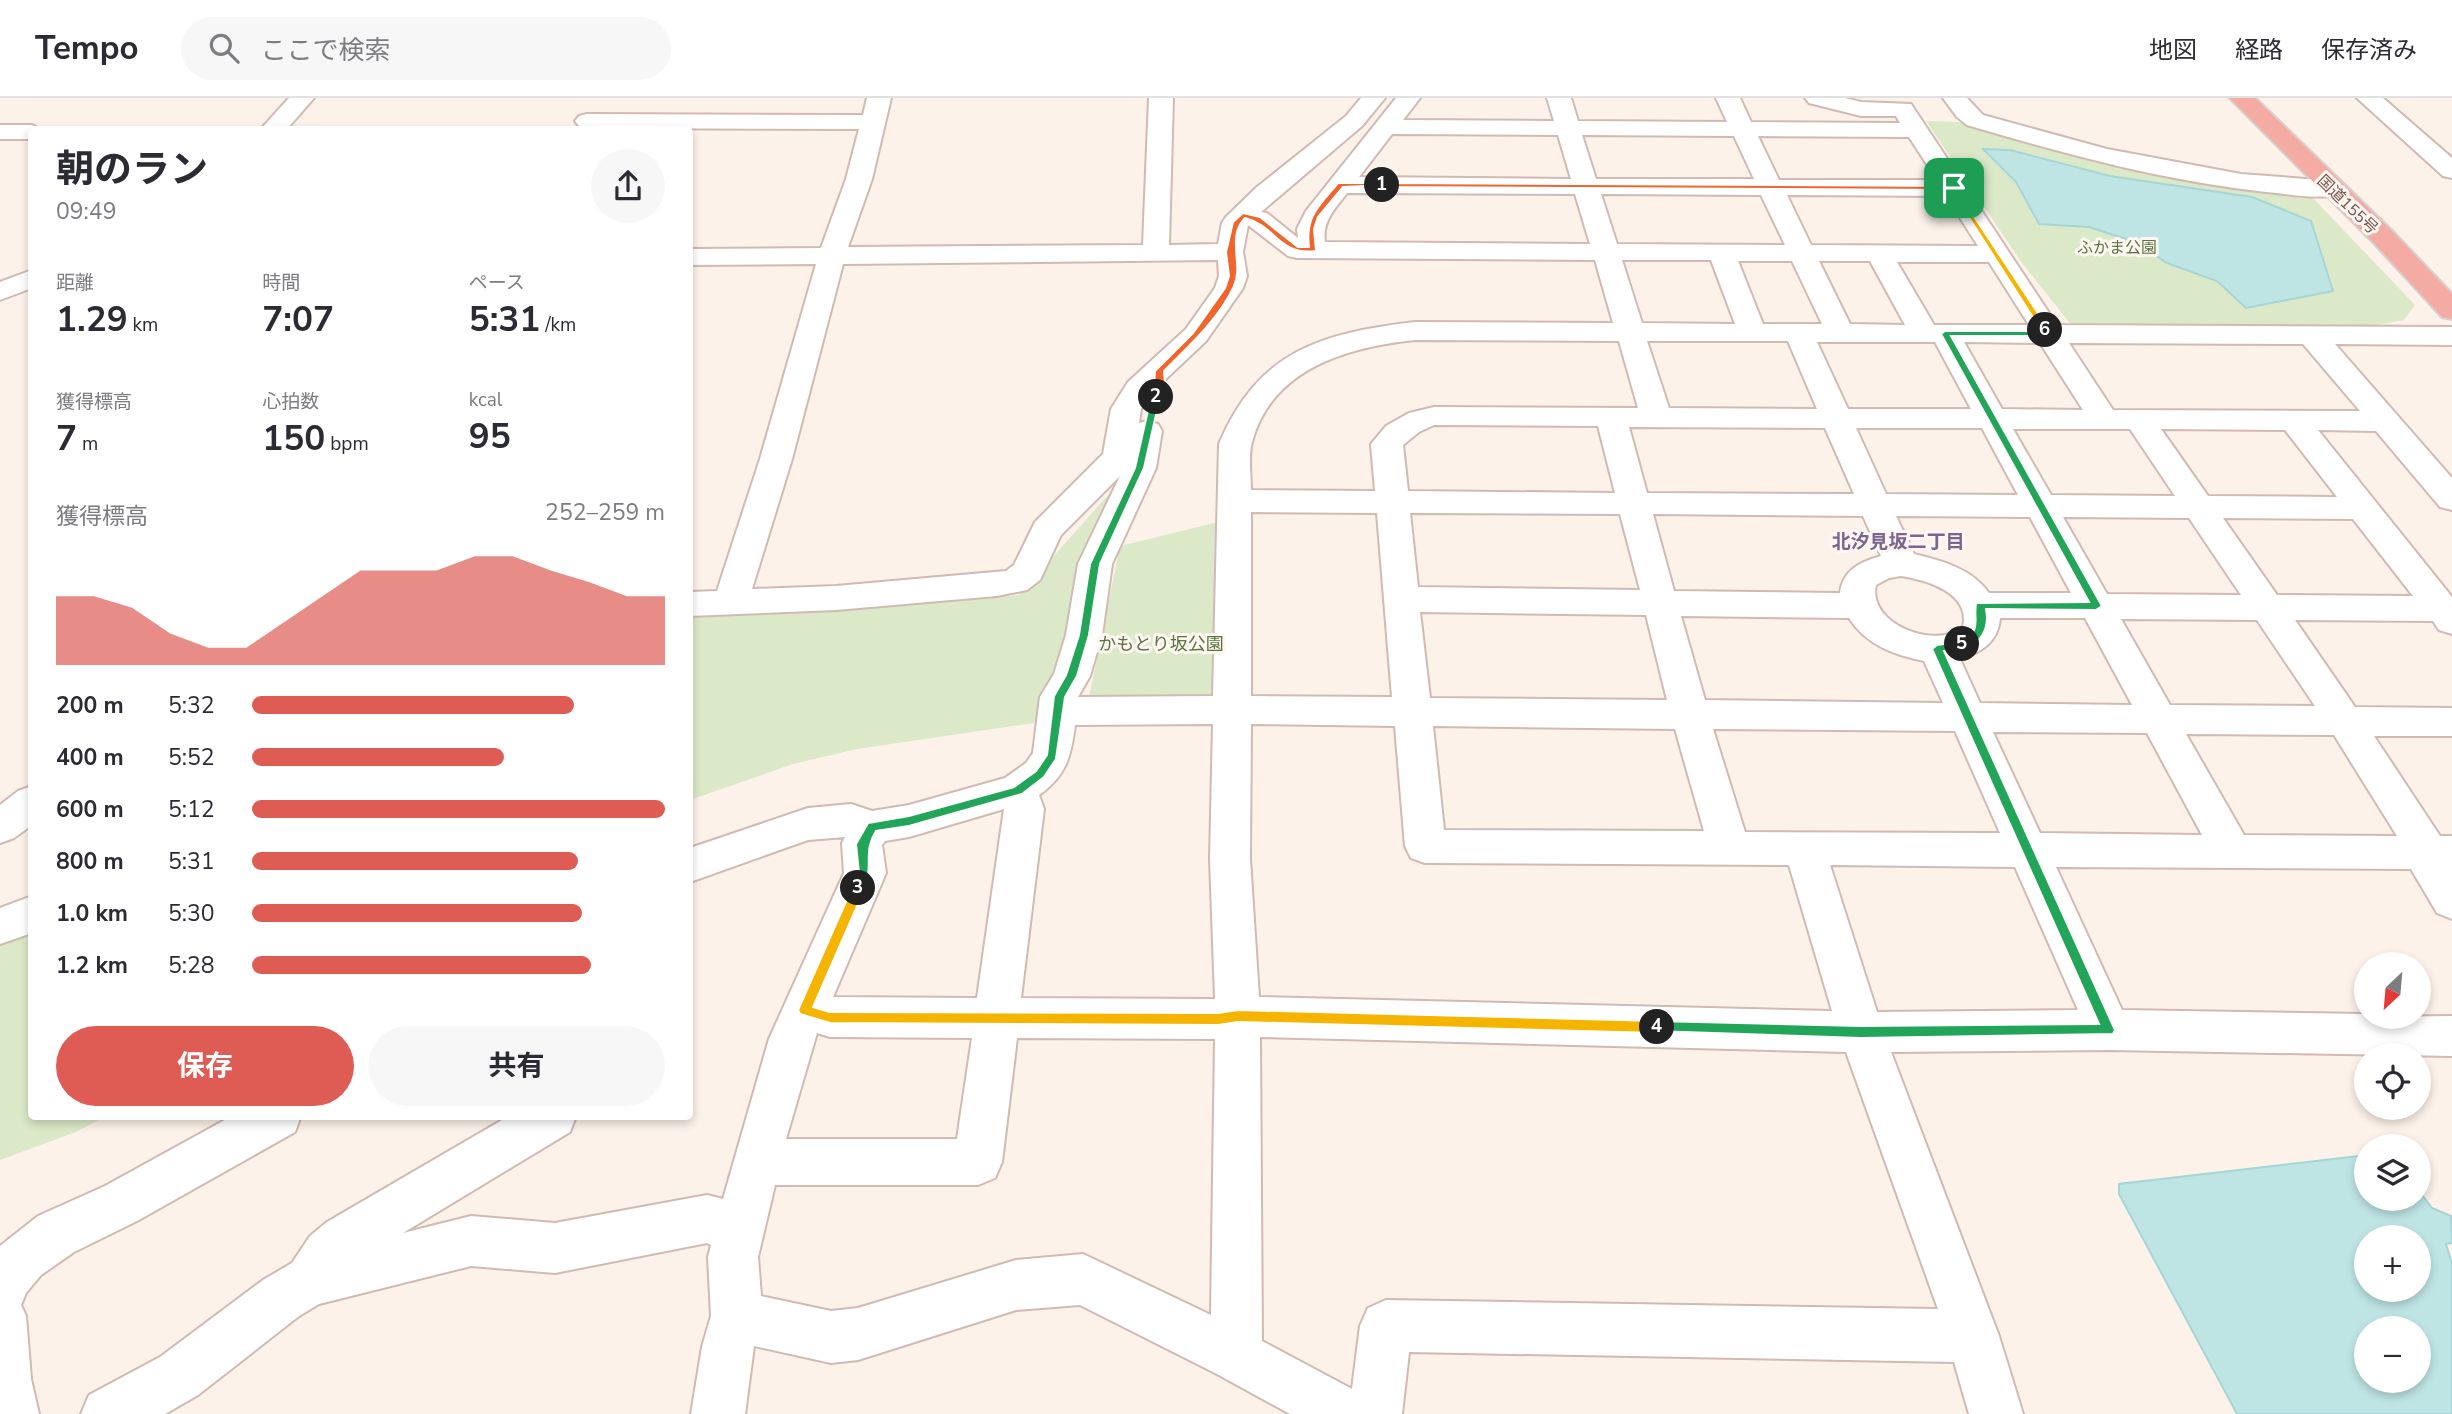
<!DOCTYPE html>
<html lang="ja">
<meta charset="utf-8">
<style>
:root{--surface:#fff;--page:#f7f7f7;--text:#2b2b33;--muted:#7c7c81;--line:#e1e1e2;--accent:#df5c55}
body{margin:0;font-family:"Nunito Sans","Noto Sans JP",sans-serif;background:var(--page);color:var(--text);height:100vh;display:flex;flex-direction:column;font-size:26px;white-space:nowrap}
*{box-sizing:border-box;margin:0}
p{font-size:23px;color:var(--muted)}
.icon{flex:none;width:38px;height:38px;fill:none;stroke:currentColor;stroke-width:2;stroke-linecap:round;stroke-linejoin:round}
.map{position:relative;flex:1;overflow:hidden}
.sheet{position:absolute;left:28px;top:28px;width:665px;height:994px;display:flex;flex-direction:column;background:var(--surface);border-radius:7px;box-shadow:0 4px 10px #0003}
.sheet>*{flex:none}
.needle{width:46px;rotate:206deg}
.controls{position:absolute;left:2354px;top:854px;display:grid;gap:14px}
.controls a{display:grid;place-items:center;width:77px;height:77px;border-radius:50%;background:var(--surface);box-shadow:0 4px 10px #0003;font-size:35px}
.pin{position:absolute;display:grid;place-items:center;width:60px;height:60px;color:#fff;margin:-30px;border-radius:14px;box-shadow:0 4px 10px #0006}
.km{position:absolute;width:35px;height:35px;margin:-18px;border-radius:50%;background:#222;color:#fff;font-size:19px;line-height:35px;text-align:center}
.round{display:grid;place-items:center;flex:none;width:74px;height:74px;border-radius:37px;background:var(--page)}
.summary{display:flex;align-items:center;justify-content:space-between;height:119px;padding:0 28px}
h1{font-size:38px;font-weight:700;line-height:52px}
.figures{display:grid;grid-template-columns:repeat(3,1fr);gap:10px;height:119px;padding:7px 28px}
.figures div{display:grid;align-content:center}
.figures b{font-size:35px;font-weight:700}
.figures small{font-size:19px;font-weight:400}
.figures p{font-size:19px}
.chart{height:196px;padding:14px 28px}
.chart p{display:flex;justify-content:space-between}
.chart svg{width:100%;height:126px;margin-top:7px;fill:var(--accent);opacity:.7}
.button{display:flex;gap:14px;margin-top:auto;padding:14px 28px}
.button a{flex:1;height:80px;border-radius:42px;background:var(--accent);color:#fff;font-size:28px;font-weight:700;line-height:80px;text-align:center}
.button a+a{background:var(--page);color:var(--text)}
ul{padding:0 28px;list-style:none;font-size:23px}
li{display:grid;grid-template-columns:112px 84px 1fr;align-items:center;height:52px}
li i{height:18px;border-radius:9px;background:var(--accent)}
header{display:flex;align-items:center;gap:42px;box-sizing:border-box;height:98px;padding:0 35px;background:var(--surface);border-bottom:2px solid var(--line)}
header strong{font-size:33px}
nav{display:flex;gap:38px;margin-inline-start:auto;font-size:24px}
.search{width:490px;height:63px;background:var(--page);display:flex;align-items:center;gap:18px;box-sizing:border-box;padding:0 24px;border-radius:38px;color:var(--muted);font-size:26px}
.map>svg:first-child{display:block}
.green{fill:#dbe9c8}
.water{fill:#bee5e4;stroke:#a5d6d5;stroke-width:2;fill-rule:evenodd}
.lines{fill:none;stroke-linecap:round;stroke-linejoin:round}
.minor-casing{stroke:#d0bab2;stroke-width:4}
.highway-casing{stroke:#d9cfcd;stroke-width:4}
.minor{fill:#fff;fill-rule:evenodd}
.highway{fill:#f3aba4;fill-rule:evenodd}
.split-1{fill:#f0652b;stroke:#fff;stroke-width:2}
.split-2{fill:#f0652b;stroke:#fff;stroke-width:2}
.split-3{fill:#22a559;stroke:#fff;stroke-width:2}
.split-4{fill:#f5b400;stroke:#fff;stroke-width:2}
.split-5{fill:#22a559;stroke:#fff;stroke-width:2}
.split-6{fill:#22a559;stroke:#fff;stroke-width:2}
.split-7{fill:#f5b400;stroke:#fff;stroke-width:2}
.labels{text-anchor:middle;stroke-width:6;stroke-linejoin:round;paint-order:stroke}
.far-street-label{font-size:16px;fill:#76554e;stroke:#fef6f0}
.far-park-label{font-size:16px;fill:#5a7543;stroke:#fef6f0}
.park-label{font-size:18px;fill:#5a7543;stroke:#fef6f0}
.neighbourhood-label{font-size:19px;font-weight:bold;fill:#7b6691;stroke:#fef6f0}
</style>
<header>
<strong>Tempo</strong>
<div class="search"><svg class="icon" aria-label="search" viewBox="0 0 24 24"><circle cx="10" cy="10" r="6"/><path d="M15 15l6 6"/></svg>ここで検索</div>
<nav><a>地図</a><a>経路</a><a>保存済み</a></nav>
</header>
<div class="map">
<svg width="2452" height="1316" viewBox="0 0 2452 1316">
<rect width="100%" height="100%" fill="#fcf2ea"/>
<path class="green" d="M 1926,23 L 1959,24 L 2120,69 L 2311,98 L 2415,207 L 2404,222 L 2372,228 L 2073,229 L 2022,165 Z
M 1124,379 L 1059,573 L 1034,625 L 857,651 L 793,666 L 690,702 L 690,520 L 835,513 L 1019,497 Z
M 1226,422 L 1219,608 L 1087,609 L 1120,448 Z
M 31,805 L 32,1018 L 104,1019 L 76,1034 L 0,1062 L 0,812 Z"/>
<path class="water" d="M 1983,51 L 2010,52 L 2110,78 L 2252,99 L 2311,123 L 2333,193 L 2246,210 L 2217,183 L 2167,165 L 2135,144 L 2089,129 L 2039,126 L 2016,84 Z
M 2366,1057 L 2366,1101 L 2418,1101 L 2419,1093 L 2432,1110 L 2451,1118 L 2452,1145 L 2446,1146 L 2452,1166 L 2452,1316 L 2237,1316 L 2119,1096 L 2119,1086 ZM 2366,1139 L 2418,1139 L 2418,1192 L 2366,1192 ZM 2366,1230 L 2418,1230 L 2418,1283 L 2366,1283 Z"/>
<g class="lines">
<g class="minor-casing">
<path id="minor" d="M 289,0 L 314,0 L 286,32 L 260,32 Z
M 867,0 L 891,0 L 872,81 L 848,149 L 1143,147 L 1149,0 L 1173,0 L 1169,147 L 1218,146 L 1222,125 L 1226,119 L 1257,89 L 1346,18 L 1361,0 L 1385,0 L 1362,28 L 1261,114 L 1267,115 L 1298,140 L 1297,131 L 1306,113 L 1396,0 L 1420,0 L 1403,22 L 1554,23 L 1547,0 L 1571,0 L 1578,23 L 1727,24 L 1716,0 L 1740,0 L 1751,24 L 1900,25 L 1896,18 L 1861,18 L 1809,5 L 1805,0 L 1845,0 L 1861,4 L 1911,6 L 2057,227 L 2452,229 L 2452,247 L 2335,246 L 2452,380 L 2452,412 L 2440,409 L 2376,333 L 2318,332 L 2452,499 L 2452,536 L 2439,532 L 2433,523 L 2295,522 L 2355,609 L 2452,610 L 2452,638 L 2374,638 L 2440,738 L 2452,738 L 2452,821 L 2437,815 L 2411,771 L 2056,769 L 2122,912 L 2366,916 L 2366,919 L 2452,918 L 2452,958 L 2109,952 L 1891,954 L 1999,1238 L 2023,1316 L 1969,1316 L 1954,1264 L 1409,1254 L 1402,1316 L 1290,1316 L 1217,1276 L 1080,1207 L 1016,1212 L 858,1262 L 831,1265 L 754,1248 L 745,1316 L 691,1316 L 702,1249 L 711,1218 L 708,1159 L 711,1147 L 707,1145 L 555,1175 L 471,1168 L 319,1206 L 299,1218 L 198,1297 L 165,1316 L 81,1316 L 89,1297 L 160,1259 L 263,1182 L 292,1165 L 310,1138 L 327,1124 L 509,1018 L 576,1018 L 570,1034 L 403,1135 L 471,1118 L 555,1125 L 707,1097 L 723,1101 L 769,941 L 844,775 L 842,745 L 845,739 L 808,742 L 690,784 L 690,750 L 808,710 L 851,706 L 872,713 L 909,707 L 1005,680 L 1026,665 L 1033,655 L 1040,599 L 1054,576 L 1066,537 L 1078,466 L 1120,378 L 1061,437 L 1040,482 L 1027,492 L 997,498 L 836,512 L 690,518 L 690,494 L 717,493 L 760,361 L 816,166 L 690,167 L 690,151 L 821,150 L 846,81 L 859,31 L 587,30 L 579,28 L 575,23 L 579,18 L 587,16 L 863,17 ZM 1392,36 L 1558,37 L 1571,81 L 1359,79 ZM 1582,37 L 1734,38 L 1754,81 L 1596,81 ZM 1758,38 L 1909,39 L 1937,82 L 1779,82 ZM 1347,95 L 1575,96 L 1590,146 L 1325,144 C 1322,123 1335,111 1347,95 ZM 1601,96 L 1761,97 L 1785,147 L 1617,146 ZM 1787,97 L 1946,98 L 1978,148 L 1811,147 ZM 1248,127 L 1288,158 L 1297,160 L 1595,162 L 1613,225 L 1415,224 C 1321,235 1258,253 1219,346 L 1213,598 L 1078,599 L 1090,578 L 1102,537 L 1112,466 L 1156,370 L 1162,333 L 1158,326 L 1147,323 L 1139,325 L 1141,311 L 1151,295 L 1206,243 L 1243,190 L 1247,178 L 1243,154 ZM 1218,162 L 1219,178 L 1215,190 L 1186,231 L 1128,284 L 1111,311 L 1103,356 L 1035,424 L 1014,467 L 1006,473 L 836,488 L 752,491 L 792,361 L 843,166 ZM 1622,162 L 1711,162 L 1735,226 L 1642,225 ZM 1738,163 L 1792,163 L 1822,226 L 1763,226 ZM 1819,163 L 1870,163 L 1905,227 L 1850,226 ZM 1897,164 L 1989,164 L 2029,227 L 1934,227 ZM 1415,242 L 1619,243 L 1638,310 L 1434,309 L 1409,315 L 1386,328 L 1371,346 L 1375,393 L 1251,392 C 1251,377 1248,358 1252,344 C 1272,270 1348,249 1415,242 ZM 1647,243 L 1788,243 L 1817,311 L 1669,310 ZM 1817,244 L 1935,244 L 1971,311 L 1848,311 ZM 1964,244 L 2040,245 L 2083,312 L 2002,311 ZM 2069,245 L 2303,246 L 2360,313 L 2113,312 ZM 1434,327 L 1598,328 L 1615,395 L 1408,393 L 1403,347 L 1419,334 ZM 1629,329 L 1825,330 L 1854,396 L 1647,395 ZM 1856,330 L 1982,330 L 2018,397 L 1886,396 ZM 2013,331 L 2130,331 L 2175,398 L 2051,397 ZM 2161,331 L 2285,332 L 2337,399 L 2208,398 ZM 1251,414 L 1377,415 L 1392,599 L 1251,598 ZM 1410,415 L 1620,416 L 1640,492 L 1418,489 ZM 1653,416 L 1863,418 L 1881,458 C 1860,464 1843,472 1840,495 L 1674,493 ZM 1896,418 L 2030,419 L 2071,495 L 1989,495 C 1971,470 1942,463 1914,456 ZM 2063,419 L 2189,420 L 2241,497 L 2107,496 ZM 2223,420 L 2353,421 L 2413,498 L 2277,497 ZM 1901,478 C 1927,482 1971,495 1963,529 C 1937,552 1867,527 1876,487 L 1889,480 ZM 1420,514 L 1646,517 L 1667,602 L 1430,600 ZM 1681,518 L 1849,520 C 1866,547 1895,557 1924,563 L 1943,605 L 1705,602 ZM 2000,520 L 2085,520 L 2132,607 L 1980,605 L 1960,561 C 1981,554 1998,545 2000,520 ZM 2121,521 L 2257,522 L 2315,608 L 2170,607 ZM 1213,626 L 1210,761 L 1215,901 L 1021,900 L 1044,711 L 1039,697 C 1066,678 1071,659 1075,627 ZM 1251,626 L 1395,628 L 1405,748 L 1411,760 L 1425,765 L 1789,767 L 1832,913 L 1259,899 L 1250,761 ZM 1433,628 L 1675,631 L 1704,733 L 1444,732 ZM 1713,631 L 1955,633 L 2000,735 L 1745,734 ZM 1993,634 L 2147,635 L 2202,737 L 2040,735 ZM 2186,636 L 2334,637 L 2397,738 L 2244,737 ZM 1004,711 L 977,900 L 833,899 L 886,775 L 882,747 L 885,743 L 909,739 ZM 1830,767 L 2015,769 L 2078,912 L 1877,914 ZM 817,935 L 830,939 L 972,940 L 957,1041 L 786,1041 ZM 1260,939 L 1846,954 L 1938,1211 L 1386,1202 L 1368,1210 L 1360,1228 L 1352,1291 L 1262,1243 ZM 1017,940 L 1215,941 L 1211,1217 L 1083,1156 L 1016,1162 L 858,1210 L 831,1213 L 761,1198 L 758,1159 L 775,1087 L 978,1087 L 995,1080 L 1002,1064 Z
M 1943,0 L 1967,0 L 1983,17 L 2107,51 L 2241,76 L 2332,83 L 2341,86 L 2345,91 L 2341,96 C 2318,102 2289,96 2266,94 C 2164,83 2065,56 1967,27 L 1957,19 Z
M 2357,0 L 2383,0 L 2452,60 L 2452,80 L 2443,78 Z
M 0,27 L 32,27 L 42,32 L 32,32 L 32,41 L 0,41 Z
M 32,172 L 32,190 L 0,202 L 0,184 Z
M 32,688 L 32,727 L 14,740 L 0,745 L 0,707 L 18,693 Z
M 32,798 L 32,835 L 0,846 L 0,810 Z
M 232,1018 L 301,1018 L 295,1034 L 137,1123 L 74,1154 L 41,1177 L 26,1195 L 21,1207 L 26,1218 L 31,1281 L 39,1316 L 0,1316 L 0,1148 L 38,1118 L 105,1088 Z"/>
</g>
<g class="highway-casing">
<path id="highway" d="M 2230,0 L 2255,0 L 2391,132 L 2452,196 L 2452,221 L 2442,219 L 2373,144 Z"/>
</g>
<use href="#minor" class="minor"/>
<use href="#highway" class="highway"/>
</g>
<path class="split-1" d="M 1382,85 L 1954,88 L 1958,90 L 1954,92 L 1380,89 Z"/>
<path class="split-2" d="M 1338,85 L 1382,85 L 1386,87 L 1343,89 L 1318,119 L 1314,131 L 1316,153 C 1279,158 1276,128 1245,120 C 1226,139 1244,167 1234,188 C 1220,220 1188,249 1164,273 L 1165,285 L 1160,299 L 1153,301 L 1155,273 L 1193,235 L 1225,190 L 1229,178 L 1226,154 L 1233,124 L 1243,115 L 1260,119 L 1298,149 L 1309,149 C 1305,118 1319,108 1338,85 Z"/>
<path class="split-3" d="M 1156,296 L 1160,299 L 1144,370 L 1100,466 L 1089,537 L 1077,578 L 1065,599 L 1056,661 L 1044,679 L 1022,696 L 909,728 L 876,733 C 862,755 875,768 863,793 L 854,793 L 852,790 L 859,775 L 856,746 L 868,725 L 909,718 L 1014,689 L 1036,673 L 1047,657 L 1054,598 L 1066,577 L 1079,537 L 1090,466 L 1135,370 L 1151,299 Z"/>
<path class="split-4" d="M 858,785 L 865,790 L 813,909 L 830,914 L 1218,915 L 1238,912 L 1657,923 L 1664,929 L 1657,935 L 1238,924 L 1218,927 L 830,925 L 800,916 L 798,912 L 852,790 Z"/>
<path class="split-5" d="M 1962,543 L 1966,544 L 1966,549 L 1944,553 L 2115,932 L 2113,936 L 1861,940 L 1653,933 L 1653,925 L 1657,923 L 1861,928 L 2099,926 L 1932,551 L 1937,547 Z"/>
<path class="split-6" d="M 2042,230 L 2048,230 L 2051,238 L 1951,238 L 2102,508 L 2096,512 L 1986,511 C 1990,530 1980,551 1959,549 L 1959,544 C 1983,533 1973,524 1976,505 L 2089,504 L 1941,236 L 1945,233 L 2042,233 Z"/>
<path class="split-7" d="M 1954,88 L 2049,232 L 2048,233 L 2041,232 L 1950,90 Z"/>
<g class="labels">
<g class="far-street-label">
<text transform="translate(2348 106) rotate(44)" y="6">国道155号</text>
</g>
<g class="far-park-label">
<text x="2117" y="155">ふかま公園</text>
</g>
<g class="park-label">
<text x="1161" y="552">かもとり坂公園</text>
</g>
<g class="neighbourhood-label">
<text x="1898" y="450">北汐見坂二丁目</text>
</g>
</g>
</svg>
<div class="controls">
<a><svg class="needle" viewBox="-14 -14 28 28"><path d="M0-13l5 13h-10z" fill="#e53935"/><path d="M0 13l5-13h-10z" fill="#7c7c81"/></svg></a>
<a><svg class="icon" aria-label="locate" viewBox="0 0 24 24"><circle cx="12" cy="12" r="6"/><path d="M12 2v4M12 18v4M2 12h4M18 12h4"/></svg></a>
<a><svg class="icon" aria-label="layers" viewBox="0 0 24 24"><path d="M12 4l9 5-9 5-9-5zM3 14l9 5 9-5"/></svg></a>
<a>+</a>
<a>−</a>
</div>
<div class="pin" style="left:1954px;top:90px;background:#1e9e55"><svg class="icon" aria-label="arrive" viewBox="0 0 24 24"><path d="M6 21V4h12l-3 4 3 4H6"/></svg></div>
<b class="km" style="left:1382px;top:87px">1</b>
<b class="km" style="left:1156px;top:299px">2</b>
<b class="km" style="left:858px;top:790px">3</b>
<b class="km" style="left:1657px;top:929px">4</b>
<b class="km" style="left:1962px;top:546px">5</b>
<b class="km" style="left:2045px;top:232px">6</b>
<section class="sheet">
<div class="summary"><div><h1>朝のラン</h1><p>09:49</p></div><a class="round"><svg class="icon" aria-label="share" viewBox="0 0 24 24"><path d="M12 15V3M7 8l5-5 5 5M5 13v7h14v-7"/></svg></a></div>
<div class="figures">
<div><p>距離</p><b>1.29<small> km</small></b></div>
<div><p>時間</p><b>7:07</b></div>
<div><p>ペース</p><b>5:31<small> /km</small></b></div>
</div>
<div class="figures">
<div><p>獲得標高</p><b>7<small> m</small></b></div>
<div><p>心拍数</p><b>150<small> bpm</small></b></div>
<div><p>kcal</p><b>95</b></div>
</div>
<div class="chart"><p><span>獲得標高</span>252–259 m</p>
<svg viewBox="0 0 160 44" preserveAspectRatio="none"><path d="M0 44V20L10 20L20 24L30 33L40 38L50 38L60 29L70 20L80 11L90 11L100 11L110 6L120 6L130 11L140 15L150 20L160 20V44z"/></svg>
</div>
<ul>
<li><b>200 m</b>5:32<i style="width:78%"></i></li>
<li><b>400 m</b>5:52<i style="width:61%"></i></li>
<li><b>600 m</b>5:12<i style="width:100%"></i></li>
<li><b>800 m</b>5:31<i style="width:79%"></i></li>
<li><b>1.0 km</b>5:30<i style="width:80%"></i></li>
<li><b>1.2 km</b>5:28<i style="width:82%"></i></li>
</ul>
<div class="button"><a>保存</a><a>共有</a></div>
</section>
</div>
